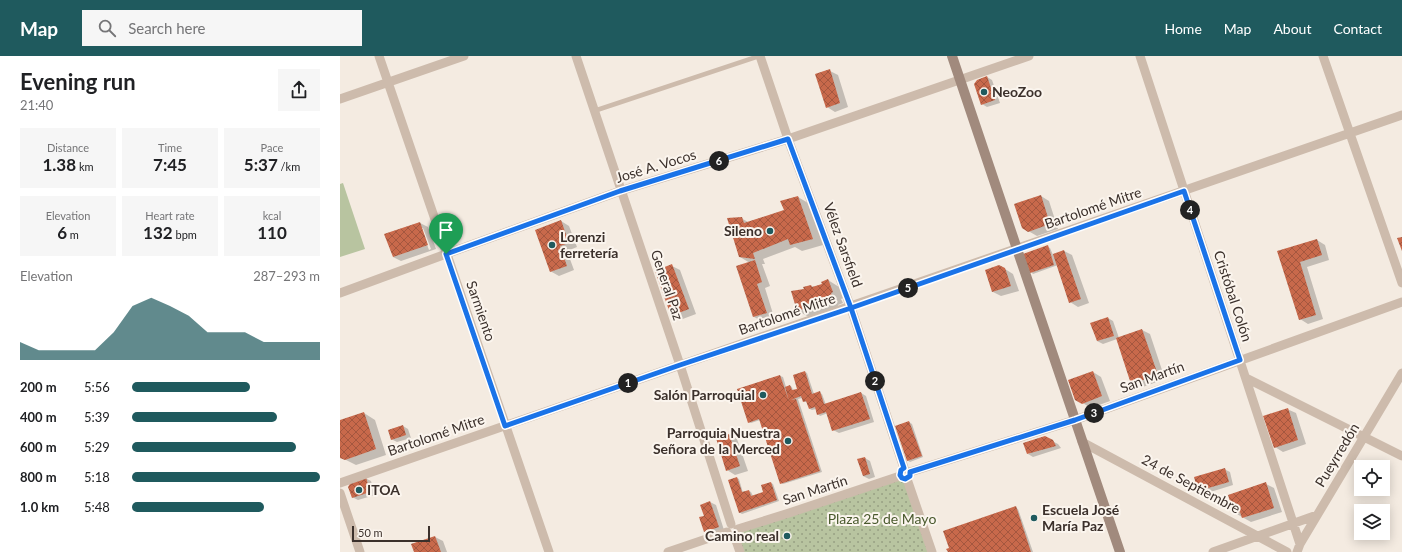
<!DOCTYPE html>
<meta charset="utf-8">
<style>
:root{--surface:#fff;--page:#f6f6f6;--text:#202124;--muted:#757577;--accent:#1f5a5e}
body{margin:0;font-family:Lato,sans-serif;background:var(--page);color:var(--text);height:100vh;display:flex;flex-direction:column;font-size:15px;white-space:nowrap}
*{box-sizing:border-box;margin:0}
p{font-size:13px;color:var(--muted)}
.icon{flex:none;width:22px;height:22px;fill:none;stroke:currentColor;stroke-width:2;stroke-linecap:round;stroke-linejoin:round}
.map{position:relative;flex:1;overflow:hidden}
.drawer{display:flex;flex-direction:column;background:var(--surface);width:340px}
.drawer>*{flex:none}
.controls{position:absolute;left:1014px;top:404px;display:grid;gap:8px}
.controls a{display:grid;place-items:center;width:36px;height:36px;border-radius:0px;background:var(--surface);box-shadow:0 2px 10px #0003;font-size:20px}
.scale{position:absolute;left:12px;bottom:10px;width:78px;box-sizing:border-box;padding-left:4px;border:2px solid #3b302b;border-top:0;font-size:11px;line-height:14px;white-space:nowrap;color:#3b302b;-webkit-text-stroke:3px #fbf5ee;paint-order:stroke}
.pin{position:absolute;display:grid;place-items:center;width:34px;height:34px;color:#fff;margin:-41px -17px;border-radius:50% 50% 50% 0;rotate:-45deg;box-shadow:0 0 4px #0007}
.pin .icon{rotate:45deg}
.km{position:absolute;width:20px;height:20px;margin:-10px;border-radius:50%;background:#222;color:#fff;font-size:11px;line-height:20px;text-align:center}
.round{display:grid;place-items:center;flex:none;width:42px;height:42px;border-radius:0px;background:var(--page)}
.summary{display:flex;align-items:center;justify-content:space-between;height:68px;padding:0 20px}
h1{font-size:22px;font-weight:700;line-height:30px}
.figures{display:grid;grid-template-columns:repeat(3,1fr);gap:6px;height:68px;padding:4px 20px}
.figures div{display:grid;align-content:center;border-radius:0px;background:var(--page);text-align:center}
.figures b{font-size:17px;font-weight:700}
.figures small{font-size:11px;font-weight:400}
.figures p{font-size:11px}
.chart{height:112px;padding:8px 20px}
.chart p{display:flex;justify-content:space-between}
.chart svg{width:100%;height:72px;margin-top:4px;fill:var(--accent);opacity:.7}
ul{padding:0 20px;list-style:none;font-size:13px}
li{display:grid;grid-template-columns:64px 48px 1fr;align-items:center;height:30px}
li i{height:10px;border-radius:5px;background:var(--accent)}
header{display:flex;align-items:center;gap:24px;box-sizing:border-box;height:56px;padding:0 20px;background:var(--accent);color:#fff}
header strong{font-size:19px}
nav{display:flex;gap:22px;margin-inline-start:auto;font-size:14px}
.search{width:280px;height:36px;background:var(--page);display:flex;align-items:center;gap:10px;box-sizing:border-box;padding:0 14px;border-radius:0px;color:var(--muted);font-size:15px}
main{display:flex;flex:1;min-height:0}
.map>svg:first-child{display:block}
.grass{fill:url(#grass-dots)}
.garden{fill:#b8c4a0}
.shadow{fill:#0003;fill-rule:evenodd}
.building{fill:url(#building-cross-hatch)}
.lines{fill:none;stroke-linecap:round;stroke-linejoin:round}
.lane{stroke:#cdbbac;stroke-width:4.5}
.street{stroke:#cdbbac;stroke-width:9}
.secondary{stroke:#a18a7d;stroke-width:10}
.route-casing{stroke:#fff;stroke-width:8}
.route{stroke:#1a73e8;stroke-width:5}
.poi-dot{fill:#1f5a5e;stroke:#fbf5ee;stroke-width:1.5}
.labels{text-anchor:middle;stroke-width:4;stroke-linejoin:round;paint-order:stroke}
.poi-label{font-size:14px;font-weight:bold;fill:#3b302b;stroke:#fbf5ee;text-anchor:start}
.street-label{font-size:14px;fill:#3b302b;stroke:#fbf5ee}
.park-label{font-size:14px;fill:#4a5a2e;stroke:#fbf5ee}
</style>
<header>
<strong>Map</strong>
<div class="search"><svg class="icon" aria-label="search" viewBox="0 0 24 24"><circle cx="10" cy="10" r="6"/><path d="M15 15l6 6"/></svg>Search here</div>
<nav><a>Home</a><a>Map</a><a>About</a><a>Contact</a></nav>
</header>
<main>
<section class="drawer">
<div class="summary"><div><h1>Evening run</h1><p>21:40</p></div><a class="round"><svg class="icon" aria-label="share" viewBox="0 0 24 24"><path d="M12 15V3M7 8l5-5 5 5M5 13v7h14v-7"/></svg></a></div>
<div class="figures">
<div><p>Distance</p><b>1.38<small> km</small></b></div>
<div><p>Time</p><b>7:45</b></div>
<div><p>Pace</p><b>5:37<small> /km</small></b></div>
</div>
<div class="figures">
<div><p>Elevation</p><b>6<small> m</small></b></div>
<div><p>Heart rate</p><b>132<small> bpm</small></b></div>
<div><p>kcal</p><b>110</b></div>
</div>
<div class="chart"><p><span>Elevation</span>287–293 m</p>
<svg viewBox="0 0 160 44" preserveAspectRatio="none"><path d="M0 44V33L10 38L20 38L30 38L40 38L50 27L60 11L70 6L80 11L90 17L100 27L110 27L120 27L130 33L140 33L150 33L160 33V44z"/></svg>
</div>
<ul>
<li><b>200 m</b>5:56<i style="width:63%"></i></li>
<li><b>400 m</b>5:39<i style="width:77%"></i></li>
<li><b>600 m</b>5:29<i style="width:87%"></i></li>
<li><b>800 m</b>5:18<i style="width:100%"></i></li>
<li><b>1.0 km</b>5:48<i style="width:70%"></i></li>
</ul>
</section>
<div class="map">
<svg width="1062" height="496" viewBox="0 0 1062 496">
<defs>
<pattern id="grass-dots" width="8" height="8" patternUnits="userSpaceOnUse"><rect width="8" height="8" fill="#b8c4a0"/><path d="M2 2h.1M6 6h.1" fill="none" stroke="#97a083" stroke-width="1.8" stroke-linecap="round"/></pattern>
<pattern id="building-cross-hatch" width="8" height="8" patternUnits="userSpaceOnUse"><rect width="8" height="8" fill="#c8694b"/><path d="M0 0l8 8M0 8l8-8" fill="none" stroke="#a4573f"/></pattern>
</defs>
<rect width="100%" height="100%" fill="#f4ebe1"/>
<path class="grass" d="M 559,424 L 564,426 L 588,496 L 403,496 L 397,480 L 400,475 Z"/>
<path class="garden" d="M 3,127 L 25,193 L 0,201 L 0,128 Z"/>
<path class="shadow" d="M 490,15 L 498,19 L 508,51 L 495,56 L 487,51 Z
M 647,21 L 652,24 L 660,47 L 647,51 L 642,48 Z
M 701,140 L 709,145 L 718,173 L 697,180 L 683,172 Z
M 458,141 L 468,147 L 483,189 L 462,195 L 455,191 L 423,203 L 425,208 L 422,208 L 430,230 L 425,232 L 434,261 L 422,265 L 414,261 L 410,207 L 400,201 L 401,162 L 408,166 L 445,155 Z
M 221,165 L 229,170 L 237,191 L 227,195 L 234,214 L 219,220 L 210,215 Z
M 80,167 L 88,171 L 96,193 L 61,205 L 53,201 ZM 81,172 L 83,172 L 91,193 L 89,194 Z
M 977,184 L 985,189 L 989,204 L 967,211 L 983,263 L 968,268 L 960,263 L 939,196 Z
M 708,191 L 710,192 L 713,199 L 724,195 L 732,199 L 749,247 L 738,251 L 730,246 L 718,209 L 693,218 L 691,216 Z
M 332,210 L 340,214 L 356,258 L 340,264 L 332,259 Z
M 665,213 L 673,218 L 679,235 L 661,240 L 653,236 L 646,215 Z
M 488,224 L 499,231 L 503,242 L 501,243 L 503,247 L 498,249 L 499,251 L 469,261 L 458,255 L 465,234 L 471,230 L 474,231 L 483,228 Z
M 768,262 L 773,265 L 779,282 L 802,274 L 810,278 L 825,323 L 800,332 L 792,327 L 777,283 L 763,288 L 757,285 Z
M 465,316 L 467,317 L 474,338 L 480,337 L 482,338 L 486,349 L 521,337 L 526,340 L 534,366 L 499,377 L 493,374 L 488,357 L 480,360 L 478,358 L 476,353 L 472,354 L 470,353 L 468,346 L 464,346 L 462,342 L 458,343 L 482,416 L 443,428 L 441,427 L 420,364 L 411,367 L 409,366 L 440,320 L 443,321 L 446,331 L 450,330 L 452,331 L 453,335 L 458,333 Z
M 753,316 L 761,321 L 770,345 L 751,352 L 736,343 Z
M 947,353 L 956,357 L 966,388 L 943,396 L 935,391 Z
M 24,357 L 35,364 L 46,399 L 16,409 L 0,401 L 0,365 Z
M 569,366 L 572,368 L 583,401 L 570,406 L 567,404 Z
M 63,370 L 68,373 L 71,382 L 57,386 L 51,383 Z
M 389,379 L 397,383 L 408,415 L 395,419 L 387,414 Z
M 712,385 L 718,388 L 721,392 L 693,401 L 688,398 Z
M 525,402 L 530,405 L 535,421 L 529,423 L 523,420 Z
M 884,413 L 890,416 L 893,429 L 864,438 L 859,435 Z
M 25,422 L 31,425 L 35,439 L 18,444 L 12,441 Z
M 397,422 L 399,423 L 403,437 L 409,435 L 411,436 L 413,440 L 425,436 L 431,427 L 433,428 L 439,445 L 402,458 L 399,456 Z
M 926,428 L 934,432 L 942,456 L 911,466 L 895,457 Z
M 370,446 L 376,449 L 384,474 L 370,479 L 365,476 L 365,461 Z
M 676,452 L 678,453 L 693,496 L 609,496 Z
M 95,481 L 103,485 L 107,496 L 75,496 L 72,488 Z"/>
<path class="building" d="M 490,13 L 500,47 L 486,52 L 475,18 Z
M 647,20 L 655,44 L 641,49 L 634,28 L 637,24 Z
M 701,139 L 710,168 L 688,176 L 682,172 L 674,148 Z
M 458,140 L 473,183 L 450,189 L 448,183 L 413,197 L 415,203 L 399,201 L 387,162 L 402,161 L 404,167 L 444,154 L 440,145 Z
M 221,164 L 229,187 L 220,190 L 227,210 L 210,216 L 195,174 Z
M 80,166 L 88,189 L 53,201 L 44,178 Z
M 1062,181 L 1062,195 L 1057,182 Z
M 977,183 L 982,199 L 960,206 L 976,259 L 959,264 L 937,195 Z
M 708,189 L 714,209 L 690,217 L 683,198 Z
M 724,194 L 741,243 L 729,247 L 713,198 Z
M 415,204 L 422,226 L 417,228 L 427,257 L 413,261 L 396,210 Z
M 332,208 L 349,253 L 331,260 L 315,215 Z
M 659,209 L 665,212 L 671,230 L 652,236 L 645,214 Z
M 488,223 L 493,236 L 491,237 L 493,241 L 488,243 L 489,245 L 457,255 L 451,235 L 464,233 L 463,231 L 471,229 L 472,231 L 482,228 L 481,226 Z
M 768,261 L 774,280 L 757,285 L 750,267 Z
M 802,273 L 818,319 L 791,328 L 776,282 Z
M 465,315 L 472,338 L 480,335 L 484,348 L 521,336 L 530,363 L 492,375 L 486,356 L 477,359 L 475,351 L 469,353 L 466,345 L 463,346 L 461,340 L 451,344 L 456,343 L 480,415 L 440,428 L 419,363 L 408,367 L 397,333 L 440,319 L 449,345 L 445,331 L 450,329 L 452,334 L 457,333 L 453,319 Z
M 753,315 L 762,340 L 742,348 L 735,344 L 728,324 Z
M 948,352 L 958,384 L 934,392 L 923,360 Z
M 24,356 L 36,393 L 5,404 L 0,402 L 0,364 Z
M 569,365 L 582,400 L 567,405 L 555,370 Z
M 63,369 L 66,379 L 51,384 L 48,374 Z
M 389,378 L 400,410 L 386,415 L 376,382 Z
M 705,380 L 713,384 L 716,390 L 687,398 L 683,387 Z
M 525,401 L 530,418 L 523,420 L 517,403 Z
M 885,412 L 889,426 L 858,435 L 854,421 Z
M 26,421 L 30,436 L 12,442 L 8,431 L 11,426 Z
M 397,421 L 402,436 L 409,434 L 411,440 L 423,436 L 421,429 L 431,426 L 437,444 L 399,457 L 388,424 Z
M 926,426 L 934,452 L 902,462 L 900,456 L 894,458 L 888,439 Z
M 370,445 L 379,471 L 364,476 L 359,461 L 364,460 L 360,449 Z
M 676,450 L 691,496 L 608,496 L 606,493 L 609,492 L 603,475 Z
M 95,480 L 101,496 L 74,496 L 71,488 Z"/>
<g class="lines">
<path class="lane" d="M 254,55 L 419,0"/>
<path class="street" d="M 39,0 L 209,496
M 236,0 L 340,309 L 391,468
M 420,0 L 448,83 L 511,252 L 564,412
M 800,0 L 960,488
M 983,0 L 1062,227
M 0,43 L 124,0
M 0,237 L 106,198 L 280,135 L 448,83 L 689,0
M 906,322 L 1062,400
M 742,386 L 947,496
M 570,416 L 735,364 L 1062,246
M 567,423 L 592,496
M 0,427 C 354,306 708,183 1062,59
M 0,437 L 20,496
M 398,473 L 449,457 L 560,420
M 394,479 L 400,496
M 328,496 L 387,476
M 873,496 L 977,459
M 957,496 L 960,488 L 1062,317"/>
<path class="secondary" d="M 612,0 L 677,193 L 780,496"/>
</g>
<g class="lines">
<g class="route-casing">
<path id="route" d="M 106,198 L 165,370 L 340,309 L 511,252 L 564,412 L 561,414 L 560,419 L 562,422 L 565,423 L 570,420 L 570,416 L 735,364 L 900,304 L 844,135 L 511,252 L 448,83 L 280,135 L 106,198"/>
</g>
<use href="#route" class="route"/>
</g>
<g class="poi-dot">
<circle cx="644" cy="36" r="4"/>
<circle cx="430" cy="175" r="4"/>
<circle cx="212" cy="189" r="4"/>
<circle cx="423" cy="339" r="4"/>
<circle cx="448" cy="385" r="4"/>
<circle cx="19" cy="434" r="4"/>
<circle cx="694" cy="462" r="4"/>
<circle cx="447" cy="480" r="4"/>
</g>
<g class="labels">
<g class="poi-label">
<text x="652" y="41">NeoZoo</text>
<text x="422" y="180" text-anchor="end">Sileno</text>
<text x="220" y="186">Lorenzi<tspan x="220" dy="16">ferretería</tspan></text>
<text x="415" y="344" text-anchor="end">Salón Parroquial</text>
<text x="440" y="382" text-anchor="end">Parroquia Nuestra<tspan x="440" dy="16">Señora de la Merced</tspan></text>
<text x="27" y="439">ITOA</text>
<text x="702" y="459">Escuela José<tspan x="702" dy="16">María Paz</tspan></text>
<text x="439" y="485" text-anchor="end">Camino real</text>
</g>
<g class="street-label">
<text transform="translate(316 110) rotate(-17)" y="5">José A. Vocos</text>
<text transform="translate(753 152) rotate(-19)" y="5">Bartolomé Mitre</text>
<text transform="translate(503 189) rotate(70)" y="5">Vélez Sarsfield</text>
<text transform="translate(327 229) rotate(71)" y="5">General Paz</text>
<text transform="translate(893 240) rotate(72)" y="5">Cristóbal Colón</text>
<text transform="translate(141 255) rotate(71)" y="5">Sarmiento</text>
<text transform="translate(447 258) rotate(-19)" y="5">Bartolomé Mitre</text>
<text transform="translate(812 321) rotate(-20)" y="5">San Martín</text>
<text transform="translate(96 379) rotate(-19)" y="5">Bartolomé Mitre</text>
<text transform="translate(997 399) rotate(-59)" y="5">Pueyrredón</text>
<text transform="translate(851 428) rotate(28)" y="5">24 de Septiembre</text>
<text transform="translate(475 434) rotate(-18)" y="5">San Martín</text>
</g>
<g class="park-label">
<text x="542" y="468">Plaza 25 de Mayo</text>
</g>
</g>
</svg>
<div class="controls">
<a><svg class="icon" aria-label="locate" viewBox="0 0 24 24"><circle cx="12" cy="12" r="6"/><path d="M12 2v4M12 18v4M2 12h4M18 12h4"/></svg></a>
<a><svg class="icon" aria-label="layers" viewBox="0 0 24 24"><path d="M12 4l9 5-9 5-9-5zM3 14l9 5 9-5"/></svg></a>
</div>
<div class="scale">50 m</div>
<div class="pin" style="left:106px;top:198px;background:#1e9e55"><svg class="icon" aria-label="arrive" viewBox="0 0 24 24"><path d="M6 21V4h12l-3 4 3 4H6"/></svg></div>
<b class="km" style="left:288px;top:327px">1</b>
<b class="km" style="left:535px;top:325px">2</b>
<b class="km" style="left:754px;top:357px">3</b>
<b class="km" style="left:850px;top:154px">4</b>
<b class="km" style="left:568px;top:232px">5</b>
<b class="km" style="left:379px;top:105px">6</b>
</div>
</main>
